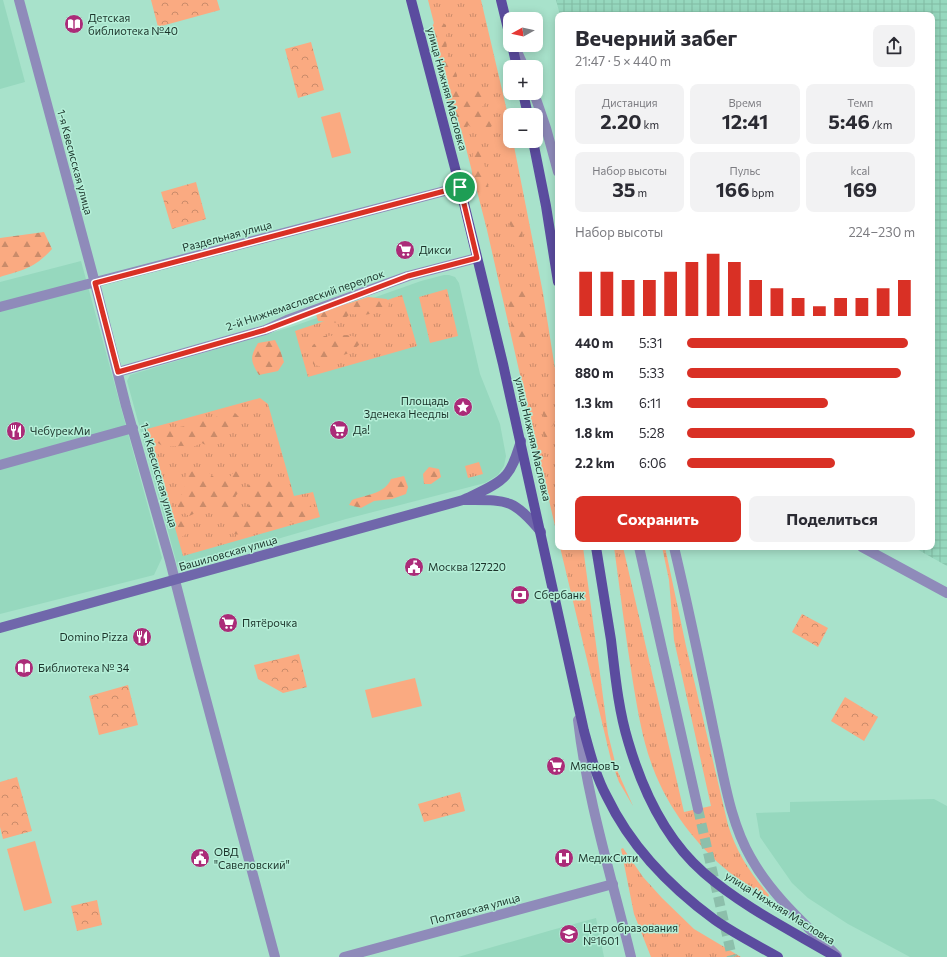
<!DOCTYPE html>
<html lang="ru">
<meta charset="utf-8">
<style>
:root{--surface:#fff;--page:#f2f2f3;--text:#2b2b33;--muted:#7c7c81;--accent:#d93025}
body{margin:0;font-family:Commissioner,sans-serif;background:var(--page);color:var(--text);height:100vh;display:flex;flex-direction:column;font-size:15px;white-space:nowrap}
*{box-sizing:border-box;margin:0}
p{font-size:13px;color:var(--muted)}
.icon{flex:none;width:22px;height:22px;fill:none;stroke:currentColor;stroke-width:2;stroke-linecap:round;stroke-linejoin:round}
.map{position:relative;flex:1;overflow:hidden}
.panel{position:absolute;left:555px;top:12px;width:380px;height:538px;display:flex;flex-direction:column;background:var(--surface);border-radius:8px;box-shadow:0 2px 10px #0003}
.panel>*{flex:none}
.needle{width:26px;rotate:262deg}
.fabs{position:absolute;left:503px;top:12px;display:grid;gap:8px}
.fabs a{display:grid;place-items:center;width:40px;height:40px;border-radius:8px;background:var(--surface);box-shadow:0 2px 10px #0003;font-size:20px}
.pin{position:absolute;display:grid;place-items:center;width:34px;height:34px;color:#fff;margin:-17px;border:2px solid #fff;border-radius:50%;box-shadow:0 1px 4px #0007}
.round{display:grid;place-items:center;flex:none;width:42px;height:42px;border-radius:8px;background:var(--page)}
.headline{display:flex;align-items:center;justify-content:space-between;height:68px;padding:0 20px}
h1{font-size:22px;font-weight:700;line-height:30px}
.metrics{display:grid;grid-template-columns:repeat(3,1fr);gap:6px;height:68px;padding:4px 20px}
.metrics div{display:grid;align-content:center;border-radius:8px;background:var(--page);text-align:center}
.metrics b{font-size:20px;font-weight:700}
.metrics small{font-size:11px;font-weight:400}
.metrics p{font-size:11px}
.chart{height:112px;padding:8px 20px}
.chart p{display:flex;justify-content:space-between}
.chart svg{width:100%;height:72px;margin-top:4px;stroke:var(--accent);stroke-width:6}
.button{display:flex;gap:8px;margin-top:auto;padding:8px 20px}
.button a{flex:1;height:46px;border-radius:8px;background:var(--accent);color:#fff;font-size:16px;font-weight:700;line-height:46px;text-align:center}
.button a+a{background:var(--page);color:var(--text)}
ul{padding:0 20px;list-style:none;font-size:13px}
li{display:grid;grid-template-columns:64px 48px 1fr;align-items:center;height:30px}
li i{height:10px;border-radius:5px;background:var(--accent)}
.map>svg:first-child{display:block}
.built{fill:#96d8be}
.industrial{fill:url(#industrial-grid)}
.grass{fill:url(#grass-tufts)}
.forest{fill:url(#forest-firs)}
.park{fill:url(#park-crowns)}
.pitch{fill:#faaa81}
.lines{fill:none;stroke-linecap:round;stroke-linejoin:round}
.tertiary-tunnel{stroke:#8cbfab;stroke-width:10;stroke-dasharray:10 5;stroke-linecap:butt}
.minor{stroke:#8f8bba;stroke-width:10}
.tertiary{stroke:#8f8bba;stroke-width:10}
.secondary{stroke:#7067ab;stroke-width:10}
.primary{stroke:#5b4c9f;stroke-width:10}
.route-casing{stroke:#fff;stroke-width:8}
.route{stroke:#d93025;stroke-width:5}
.labels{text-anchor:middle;stroke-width:3;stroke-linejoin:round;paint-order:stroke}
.poi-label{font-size:11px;fill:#1b332a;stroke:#b5efd8;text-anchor:start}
.street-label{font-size:11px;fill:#1b332a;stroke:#b5efd8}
</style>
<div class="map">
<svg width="947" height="957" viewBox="0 0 947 957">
<defs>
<pattern id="industrial-grid" width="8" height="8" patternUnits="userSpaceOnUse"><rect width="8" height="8" fill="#96d8be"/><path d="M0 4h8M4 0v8" fill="none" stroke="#81baa3"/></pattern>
<pattern id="grass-tufts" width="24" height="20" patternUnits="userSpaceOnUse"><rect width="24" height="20" fill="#faaa81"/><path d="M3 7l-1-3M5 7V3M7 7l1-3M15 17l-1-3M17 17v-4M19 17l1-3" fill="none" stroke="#ca8b6a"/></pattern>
<pattern id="forest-firs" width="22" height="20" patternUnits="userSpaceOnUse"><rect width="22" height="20" fill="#faaa81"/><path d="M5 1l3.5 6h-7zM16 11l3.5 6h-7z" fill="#ca8b6a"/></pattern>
<pattern id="park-crowns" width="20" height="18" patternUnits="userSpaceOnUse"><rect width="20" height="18" fill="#faaa81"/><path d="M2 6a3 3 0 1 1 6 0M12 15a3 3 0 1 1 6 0" fill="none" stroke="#ca8b6a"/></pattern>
</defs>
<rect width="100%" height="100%" fill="#a8e2cb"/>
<path class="built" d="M 0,0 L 3,0 L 25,82 L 0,89 Z
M 81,261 L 162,558 L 154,575 L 0,614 L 0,282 Z
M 444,275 L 449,275 L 455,277 L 459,283 L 480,374 L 500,424 L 506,456 L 504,466 L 498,475 L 485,483 L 346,519 L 178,568 L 127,381 L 130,375 L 294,326 L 421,281 Z
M 934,799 L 947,806 L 947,957 L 910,957 L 848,924 L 808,898 L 792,883 L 760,837 L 756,813 L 790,812 L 790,802 Z
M 596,918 L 604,957 L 458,957 L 552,930 Z"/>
<path class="industrial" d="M 556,0 L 947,0 L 947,566 L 913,547 L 932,547 L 932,15 L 560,15 Z"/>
<path class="grass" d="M 428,0 L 481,0 L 507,111 L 510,126 L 510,141 L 513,141 L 543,293 L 558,388 L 558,539 L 526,401 L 487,230 Z
M 447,289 L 458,336 L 430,343 L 419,297 Z
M 402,295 L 417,346 L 308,377 L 295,331 Z
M 260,398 L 268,404 L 294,496 L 313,492 L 320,517 L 183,556 L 147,429 Z
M 479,462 L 483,474 L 468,478 L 465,466 Z
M 560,547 L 583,547 L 608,734 L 617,770 L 633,806 L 619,782 L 611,760 Z
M 614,547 L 623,547 L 684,812 L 711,806 L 674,640 L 669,580 L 662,547 L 665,547 L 686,646 L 728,825 C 737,853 750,873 769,895 L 768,897 C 755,889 741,882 729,872 C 696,845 668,808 653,768 C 642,739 637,707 632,676 C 625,633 620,590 614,547 Z
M 623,848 L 643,877 L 662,898 L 694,929 L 741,957 L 651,957 L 634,914 L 621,849 Z"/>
<path class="forest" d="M 436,18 L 446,25 L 447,55 L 457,75 L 456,86 L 459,96 C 466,89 477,87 487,90 L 486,102 L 482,107 L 489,113 L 494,123 L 486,133 L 472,128 L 468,125 L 466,131 L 456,130 L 454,123 L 452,111 L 446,97 L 445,81 L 438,66 L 439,53 L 430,32 Z
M 475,144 C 485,158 488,178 489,194 L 478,192 C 475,185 471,176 472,168 C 472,160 474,154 473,145 Z
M 508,207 C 513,209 517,213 520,218 C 523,226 524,243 519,249 L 515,249 L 513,246 C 513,242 514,236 513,232 C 511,224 502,216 508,207 Z
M 44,232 L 52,249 C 35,268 23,270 0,277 L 0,238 Z
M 513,289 L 524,290 C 528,305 531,306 517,314 L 517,320 L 532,333 L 527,342 L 519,340 C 513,331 509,321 511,309 L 507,304 L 508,292 Z
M 368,297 L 387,299 L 389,304 L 387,311 L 364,315 L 350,314 L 340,323 L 318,321 L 316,314 L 322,310 L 350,303 Z
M 347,335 L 356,337 L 360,344 L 350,353 L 333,358 L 321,367 L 313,364 L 312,346 L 324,336 Z
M 275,340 L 280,350 L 284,362 L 278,371 L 259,375 C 250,361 250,357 258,343 Z
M 544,406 L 554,409 L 555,421 L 550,430 L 550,439 L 544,439 L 543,432 L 546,428 L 542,410 Z
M 229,413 L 235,413 L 239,417 C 237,421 236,426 234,429 C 227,438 211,450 202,443 C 199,444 195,446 193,447 C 189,448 186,446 183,446 C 172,446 155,450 154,434 L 161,430 L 186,426 Z
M 429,467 L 439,469 L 441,477 L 431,484 L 424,484 L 423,474 Z
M 197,469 L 207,471 L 215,478 L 226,481 L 235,471 L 242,473 L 239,492 L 233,499 L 237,507 L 242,509 L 248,507 L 250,500 L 247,488 L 252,478 L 273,482 L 279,491 L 301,500 L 307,500 L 312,508 L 308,517 L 244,535 L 233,534 C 231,529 230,520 227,516 C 218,503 199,511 189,516 L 178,509 L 178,499 L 184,492 L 186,474 Z
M 404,476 L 408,487 L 406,494 L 392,499 L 374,501 L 361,508 L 349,505 L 352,500 C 365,495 385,494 391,479 Z
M 179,515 L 188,519 L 190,529 L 183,537 C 177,531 176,523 179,515 Z"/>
<path class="park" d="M 151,0 L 217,0 L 220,10 L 158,27 Z
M 311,42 L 324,90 L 298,98 L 285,49 Z
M 196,182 L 206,219 L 172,229 L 161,192 Z
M 802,614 L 828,628 L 818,647 L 792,632 Z
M 299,654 L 307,687 L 283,693 L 258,679 L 254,665 Z
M 128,685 L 138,725 L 99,735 L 89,696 Z
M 845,697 L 878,717 L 864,741 L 831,721 Z
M 17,777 L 32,831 L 3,839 L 0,827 L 0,782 Z
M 460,792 L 465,811 L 424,822 L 418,804 Z
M 97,900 L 102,925 L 77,931 L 71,906 Z"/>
<path class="pitch" d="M 340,112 L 351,153 L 332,158 L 321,117 Z
M 415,678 L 422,706 L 372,718 L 365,690 Z
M 35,841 L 52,903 L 24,911 L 7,849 Z"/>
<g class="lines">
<path class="tertiary-tunnel" d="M 698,809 L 732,957"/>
<path class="minor" d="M 19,0 L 95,283 L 126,406 L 170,561 L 196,662 L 275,957
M 0,307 L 460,187
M 118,372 L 265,330 L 287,320 L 408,276 L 477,258
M 0,465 L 133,428
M 674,547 C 689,610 702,673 715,737 C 724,777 730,822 751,858 C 772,896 807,926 837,956
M 862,547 L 947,593
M 344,957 L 613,884"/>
<path class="tertiary" d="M 515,47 L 524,67
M 534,93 L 546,128 L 558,172
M 639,547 L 698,809
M 578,720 C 587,800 612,878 631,957"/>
<path class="secondary" d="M 465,500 C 507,500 513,498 541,532
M 0,628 L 463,500 C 475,494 497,486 506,475 C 514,466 517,453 521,441"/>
<path class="primary" d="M 411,0 L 460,187 L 503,364 L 584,731 C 590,753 596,777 607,797 C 631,847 670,887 715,920 C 735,934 757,945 778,957
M 501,0 L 510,37
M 512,45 L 517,67
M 523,93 L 528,115
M 533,141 L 546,206 L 558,282
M 596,547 C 601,578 606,609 611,640 C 615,673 618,708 628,741 C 642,789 665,839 704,873 C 743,907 792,931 836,957"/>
</g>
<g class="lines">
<g class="route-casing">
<path id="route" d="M 460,187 L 477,258 L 408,276 L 265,330 L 118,372 L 95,283 Z"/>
</g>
<use href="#route" class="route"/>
</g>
<defs>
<g id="library-disc" transform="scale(1)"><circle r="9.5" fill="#ab2b78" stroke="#b5efd8"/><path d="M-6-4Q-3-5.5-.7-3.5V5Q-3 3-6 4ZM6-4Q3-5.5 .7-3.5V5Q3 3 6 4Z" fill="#fff"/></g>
<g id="supermarket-disc" transform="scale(1)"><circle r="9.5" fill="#ab2b78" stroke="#b5efd8"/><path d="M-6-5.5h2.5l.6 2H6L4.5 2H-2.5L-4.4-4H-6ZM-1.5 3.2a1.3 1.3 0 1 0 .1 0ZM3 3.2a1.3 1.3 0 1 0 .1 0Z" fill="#fff"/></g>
<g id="sight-disc" transform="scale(1)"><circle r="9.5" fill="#ab2b78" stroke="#b5efd8"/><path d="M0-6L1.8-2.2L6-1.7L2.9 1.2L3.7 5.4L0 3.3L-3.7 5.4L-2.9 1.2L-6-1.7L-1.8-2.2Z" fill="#fff"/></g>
<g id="restaurant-disc" transform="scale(1)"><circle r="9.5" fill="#ab2b78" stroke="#b5efd8"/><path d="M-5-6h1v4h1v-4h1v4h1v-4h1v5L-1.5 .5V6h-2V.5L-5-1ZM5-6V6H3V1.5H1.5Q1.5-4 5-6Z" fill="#fff"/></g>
<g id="civic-disc" transform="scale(1)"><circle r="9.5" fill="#ab2b78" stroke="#b5efd8"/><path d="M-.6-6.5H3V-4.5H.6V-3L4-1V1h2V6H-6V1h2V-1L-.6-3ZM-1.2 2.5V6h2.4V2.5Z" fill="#fff"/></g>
<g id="bank-disc" transform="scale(1)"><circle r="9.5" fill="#ab2b78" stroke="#b5efd8"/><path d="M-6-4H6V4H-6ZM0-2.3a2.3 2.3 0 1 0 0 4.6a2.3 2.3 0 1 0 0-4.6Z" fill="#fff"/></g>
<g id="hospital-disc" transform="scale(1)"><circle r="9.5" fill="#ab2b78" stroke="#b5efd8"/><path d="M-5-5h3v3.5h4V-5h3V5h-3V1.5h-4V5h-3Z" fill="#fff"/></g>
<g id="school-disc" transform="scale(1)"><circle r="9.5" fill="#ab2b78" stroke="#b5efd8"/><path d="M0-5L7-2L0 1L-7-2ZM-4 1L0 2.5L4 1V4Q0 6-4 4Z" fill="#fff"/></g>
</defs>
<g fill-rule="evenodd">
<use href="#library-disc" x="74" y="24"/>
<use href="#supermarket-disc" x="405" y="250"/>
<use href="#sight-disc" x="463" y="407"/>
<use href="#supermarket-disc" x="339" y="430"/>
<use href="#restaurant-disc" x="16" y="431"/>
<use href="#civic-disc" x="414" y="567"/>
<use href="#bank-disc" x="520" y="595"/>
<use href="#supermarket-disc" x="228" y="623"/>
<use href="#restaurant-disc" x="142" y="637"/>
<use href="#library-disc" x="24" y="668"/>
<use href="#supermarket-disc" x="556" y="766"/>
<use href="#civic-disc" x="200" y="858"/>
<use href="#hospital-disc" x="564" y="858"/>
<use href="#school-disc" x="569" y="934"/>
</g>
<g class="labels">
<g class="poi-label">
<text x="88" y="22">Детская<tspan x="88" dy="13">библиотека №40</tspan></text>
<text x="419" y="254">Дикси</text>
<text x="449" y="405" text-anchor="end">Площадь<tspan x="449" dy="13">Зденека Неедлы</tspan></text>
<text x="353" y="434">Да!</text>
<text x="30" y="435">ЧебурекМи</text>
<text x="428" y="571">Москва 127220</text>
<text x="534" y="599">Сбербанк</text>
<text x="242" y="627">Пятёрочка</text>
<text x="128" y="641" text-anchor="end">Domino Pizza</text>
<text x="38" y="672">Библиотека № 34</text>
<text x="570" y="770">МясновЪ</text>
<text x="214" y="856">ОВД<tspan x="214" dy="13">"Савеловский"</tspan></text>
<text x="578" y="862">МедикСити</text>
<text x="583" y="932">Цетр образования<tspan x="583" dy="13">№1601</tspan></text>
</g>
<g class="street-label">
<text transform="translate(447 89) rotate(75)" y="4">улица Нижняя Масловка</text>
<text transform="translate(75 162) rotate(75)" y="4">1-я Квесисская улица</text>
<text transform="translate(227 236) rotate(-15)" y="4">Раздельная улица</text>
<text transform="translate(305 300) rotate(-19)" y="4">2-й Нижнемасловский переулок</text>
<text transform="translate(533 439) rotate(77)" y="4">улица Нижняя Масловка</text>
<text transform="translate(159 475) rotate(74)" y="4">1-я Квесисская улица</text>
<text transform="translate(228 553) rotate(-16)" y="4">Башиловская улица</text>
<text transform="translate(780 908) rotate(32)" y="4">улица Нижняя Масловка</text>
<text transform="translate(475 909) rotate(-15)" y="4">Полтавская улица</text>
</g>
</g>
</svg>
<div class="fabs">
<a><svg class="needle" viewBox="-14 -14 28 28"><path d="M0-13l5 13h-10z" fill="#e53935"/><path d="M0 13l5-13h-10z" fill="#7c7c81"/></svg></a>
<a>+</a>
<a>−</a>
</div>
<div class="pin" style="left:460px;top:187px;background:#1e9e55"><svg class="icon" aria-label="arrive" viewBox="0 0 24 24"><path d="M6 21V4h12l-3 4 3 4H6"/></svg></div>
<section class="panel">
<div class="headline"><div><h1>Вечерний забег</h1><p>21:47 · 5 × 440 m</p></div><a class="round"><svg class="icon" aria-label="share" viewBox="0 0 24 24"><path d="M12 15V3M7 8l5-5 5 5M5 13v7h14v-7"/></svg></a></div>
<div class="metrics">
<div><p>Дистанция</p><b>2.20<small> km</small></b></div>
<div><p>Время</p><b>12:41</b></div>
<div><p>Темп</p><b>5:46<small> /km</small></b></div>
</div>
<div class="metrics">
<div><p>Набор высоты</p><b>35<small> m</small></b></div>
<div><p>Пульс</p><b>166<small> bpm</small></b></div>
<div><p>kcal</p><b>169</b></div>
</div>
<div class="chart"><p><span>Набор высоты</span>224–230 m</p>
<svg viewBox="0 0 160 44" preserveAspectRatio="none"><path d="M5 44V17M15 44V17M25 44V22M35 44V22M45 44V17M55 44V11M65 44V6M75 44V11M85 44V22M95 44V27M105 44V33M115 44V38M125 44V33M135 44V33M145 44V27M155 44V22"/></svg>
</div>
<ul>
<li><b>440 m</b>5:31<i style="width:97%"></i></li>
<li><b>880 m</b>5:33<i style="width:94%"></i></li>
<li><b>1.3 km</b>6:11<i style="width:62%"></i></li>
<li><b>1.8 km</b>5:28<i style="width:100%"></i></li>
<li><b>2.2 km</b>6:06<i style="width:65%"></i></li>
</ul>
<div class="button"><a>Сохранить</a><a>Поделиться</a></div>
</section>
</div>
